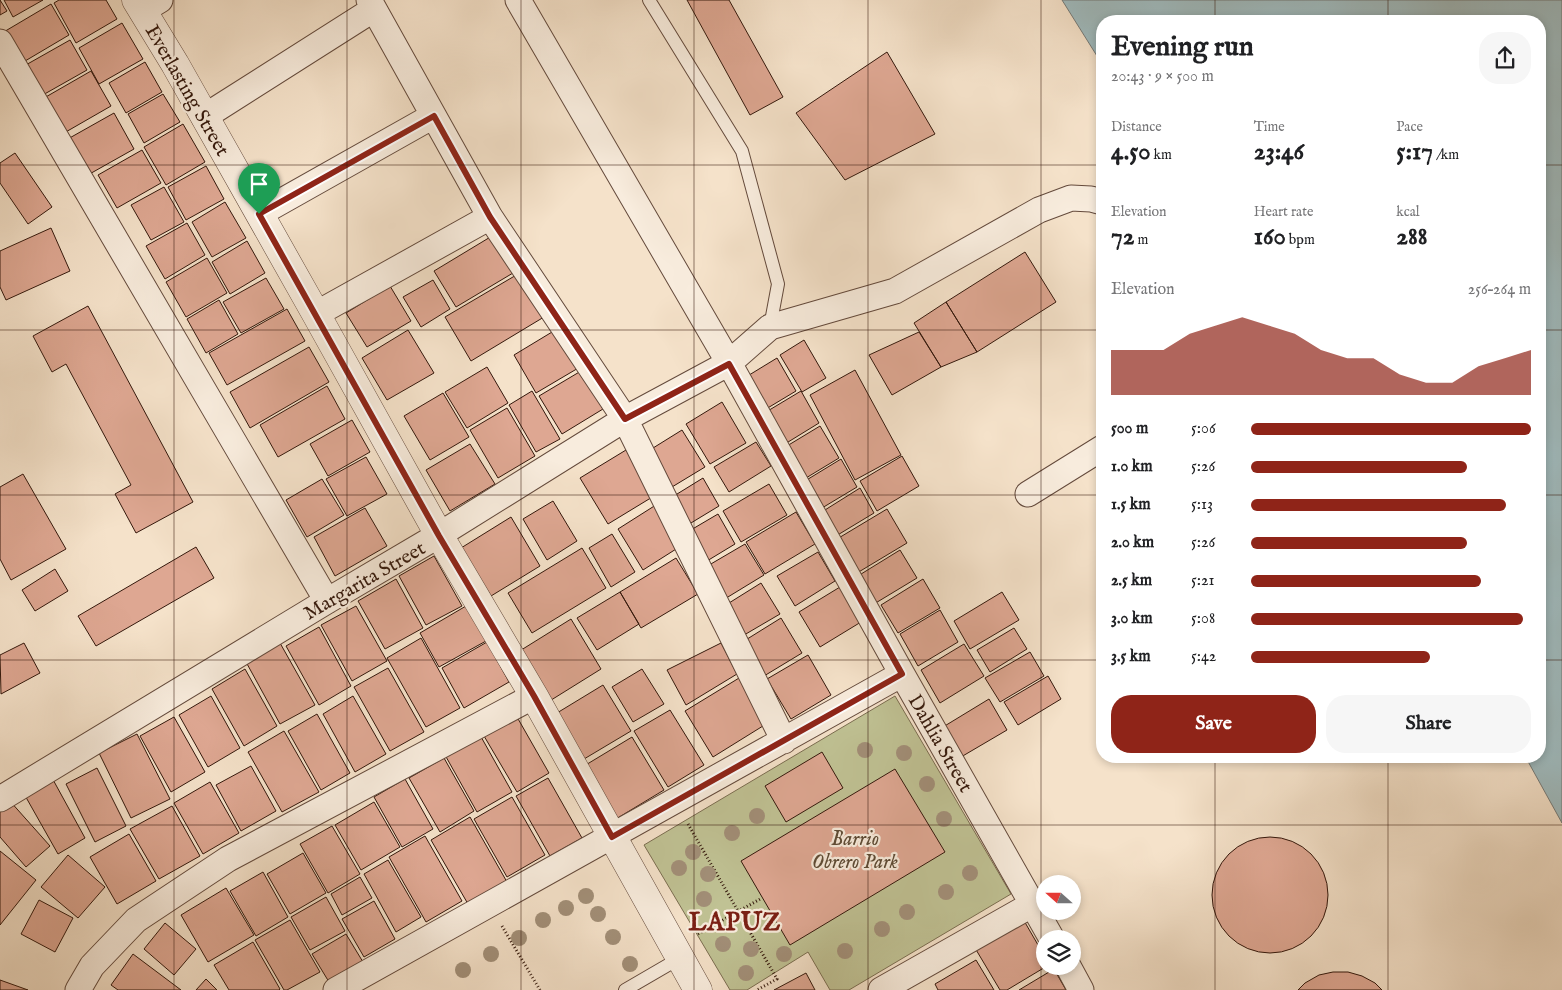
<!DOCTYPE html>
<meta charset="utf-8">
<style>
:root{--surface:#fff;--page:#f6f6f6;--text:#202124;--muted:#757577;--accent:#8f2418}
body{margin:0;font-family:"IM FELL English",serif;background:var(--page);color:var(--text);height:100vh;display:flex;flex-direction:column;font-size:19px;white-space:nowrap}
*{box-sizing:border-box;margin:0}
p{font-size:16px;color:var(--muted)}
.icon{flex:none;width:28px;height:28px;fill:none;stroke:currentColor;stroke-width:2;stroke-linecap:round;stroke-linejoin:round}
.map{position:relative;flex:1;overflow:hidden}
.drawer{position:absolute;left:1096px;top:15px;width:450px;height:748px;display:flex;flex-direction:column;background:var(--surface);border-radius:20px;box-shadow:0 2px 8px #0003}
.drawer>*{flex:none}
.needle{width:32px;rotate:291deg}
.buttons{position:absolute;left:1036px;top:875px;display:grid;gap:10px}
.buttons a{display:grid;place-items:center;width:45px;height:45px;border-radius:50%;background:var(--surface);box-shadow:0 2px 8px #0003;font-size:25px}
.pin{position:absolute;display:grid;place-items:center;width:42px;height:42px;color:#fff;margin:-51px -21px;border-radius:50% 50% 50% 0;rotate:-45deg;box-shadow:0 0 5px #0007}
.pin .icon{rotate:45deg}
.round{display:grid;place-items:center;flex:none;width:52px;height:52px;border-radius:20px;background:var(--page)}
.overview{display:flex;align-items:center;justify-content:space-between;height:85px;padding:0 15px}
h1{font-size:28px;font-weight:700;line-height:38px}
.figures{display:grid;grid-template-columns:repeat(3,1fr);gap:8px;height:85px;padding:5px 15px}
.figures div{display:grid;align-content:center}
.figures b{font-size:25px;font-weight:700}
.figures small{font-size:14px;font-weight:400}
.figures p{font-size:14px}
.chart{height:140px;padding:10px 15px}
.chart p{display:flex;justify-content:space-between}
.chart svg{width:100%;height:90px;margin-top:5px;fill:var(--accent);opacity:.7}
.button{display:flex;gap:10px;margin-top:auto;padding:10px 15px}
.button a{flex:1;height:58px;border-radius:20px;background:var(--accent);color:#fff;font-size:20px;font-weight:700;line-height:58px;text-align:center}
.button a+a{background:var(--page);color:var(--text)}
ul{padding:0 15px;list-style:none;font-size:16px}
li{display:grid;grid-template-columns:80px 60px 1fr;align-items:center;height:38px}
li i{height:12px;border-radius:6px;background:var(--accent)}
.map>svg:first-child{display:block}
.green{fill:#c0c294;stroke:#7a6d50}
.water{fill:#a0bcc0;stroke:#757a78}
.building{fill:#dea792;stroke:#34180c}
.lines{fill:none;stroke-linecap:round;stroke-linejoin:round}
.service-casing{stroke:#644a3c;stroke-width:14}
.minor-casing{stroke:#644a3c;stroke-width:27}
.tertiary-casing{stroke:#644a3c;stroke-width:29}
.path{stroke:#34180c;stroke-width:3;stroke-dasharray:1 2.5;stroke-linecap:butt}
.service{stroke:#f8ecdd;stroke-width:12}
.minor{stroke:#f8ecdd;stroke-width:25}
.tertiary{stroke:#f8ecdd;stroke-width:28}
.tree{fill:#a28f78}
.route-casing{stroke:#fff;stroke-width:10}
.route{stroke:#8f2418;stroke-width:6}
.grid{fill:none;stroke:#34180c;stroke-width:1;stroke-opacity:0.55}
.labels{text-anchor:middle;stroke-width:4.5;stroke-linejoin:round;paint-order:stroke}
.street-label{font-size:20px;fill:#34180c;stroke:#f8ecdd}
.park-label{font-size:20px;font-style:italic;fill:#5e4b35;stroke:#f8ecdd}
.district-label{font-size:25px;font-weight:bold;letter-spacing:1px;fill:#7a1f14;stroke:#f8ecdd}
</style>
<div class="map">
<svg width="1562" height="990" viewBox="0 0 1562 990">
<rect width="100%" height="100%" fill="#f5e2ca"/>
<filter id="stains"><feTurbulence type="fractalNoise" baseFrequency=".004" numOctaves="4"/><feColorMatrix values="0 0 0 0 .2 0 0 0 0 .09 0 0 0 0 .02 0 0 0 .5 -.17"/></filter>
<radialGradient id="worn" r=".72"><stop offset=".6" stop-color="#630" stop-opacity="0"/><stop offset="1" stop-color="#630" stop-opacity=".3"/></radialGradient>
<path class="green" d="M 895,696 L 1011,894 L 849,990 L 830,990 L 808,952 L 747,990 L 730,990 L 644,845 Z"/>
<path class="water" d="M 1062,0 L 1562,0 L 1562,823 L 1525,756 L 1540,756 L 1540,21 L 1102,21 L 1102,64 Z"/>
<path class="building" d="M 0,0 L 7,11 L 0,15 Z
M 4,0 L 43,0 L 13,17 Z
M 59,0 L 106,0 L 117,19 L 76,43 L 54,3 Z
M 687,0 L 729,0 L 783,97 L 750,115 Z
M 51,4 L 69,35 L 20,64 L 2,33 Z
M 122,23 L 143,59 L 99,84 L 79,48 Z
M 70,40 L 87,70 L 41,96 L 24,66 Z
M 887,52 L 935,134 L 845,180 L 796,113 Z
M 145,62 L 162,92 L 126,113 L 109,83 Z
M 91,71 L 111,106 L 64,133 L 44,98 Z
M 163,94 L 180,122 L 144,143 L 128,114 Z
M 114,113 L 134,149 L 86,176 L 66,140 Z
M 183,124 L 205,162 L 166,185 L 144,147 Z
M 142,150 L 161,183 L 117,208 L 98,175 Z
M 15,153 L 52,207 L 28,224 L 0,183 L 0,163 Z
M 206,166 L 224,199 L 186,220 L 168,187 Z
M 164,187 L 184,222 L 151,240 L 131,205 Z
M 225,202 L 246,238 L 212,257 L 192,222 Z
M 187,223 L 205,255 L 165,279 L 146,246 Z
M 51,228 L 70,271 L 6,300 L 0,287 L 0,251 Z
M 492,236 L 513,273 L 456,307 L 434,271 Z
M 247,241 L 265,273 L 230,294 L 212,262 Z
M 1025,252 L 1056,302 L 977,352 L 946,302 Z
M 207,258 L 227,293 L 186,317 L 166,282 Z
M 518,274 L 544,317 L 471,361 L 445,317 Z
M 266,278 L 284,309 L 241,333 L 223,302 Z
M 433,280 L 450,309 L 421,327 L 403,297 Z
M 390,286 L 411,321 L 367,347 L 346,313 Z
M 219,300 L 238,334 L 206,353 L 187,319 Z
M 946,302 L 977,352 L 941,367 L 914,323 Z
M 88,306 L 193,502 L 136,533 L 115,494 L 131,485 L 66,364 L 52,372 L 33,336 Z
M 287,309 L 305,341 L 227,385 L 209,353 Z
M 557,329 L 580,367 L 536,393 L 514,355 Z
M 408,330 L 434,373 L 387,400 L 362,358 Z
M 919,332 L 941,367 L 892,395 L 869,355 Z
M 804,340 L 826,378 L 802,392 L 780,355 Z
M 309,347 L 329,382 L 250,428 L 230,392 Z
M 777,358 L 796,391 L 761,412 L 741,380 Z
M 487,367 L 508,403 L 467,428 L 445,392 Z
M 855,370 L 901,455 L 855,480 L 810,395 Z
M 581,371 L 603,409 L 562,434 L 539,396 Z
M 327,386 L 345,419 L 278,457 L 260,425 Z
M 532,391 L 560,439 L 536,452 L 509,405 Z
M 801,391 L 819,423 L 780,447 L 761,415 Z
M 443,393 L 469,437 L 430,460 L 404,416 Z
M 722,402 L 746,443 L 710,464 L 686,424 Z
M 507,408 L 535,456 L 498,478 L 470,430 Z
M 352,420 L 370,452 L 328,476 L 310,444 Z
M 820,426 L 839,458 L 801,481 L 782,449 Z
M 682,430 L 705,467 L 667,490 L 645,453 Z
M 756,442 L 771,466 L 729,492 L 714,467 Z
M 470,444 L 495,484 L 450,511 L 426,470 Z
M 626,450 L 654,496 L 608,524 L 580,478 Z
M 902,456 L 919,486 L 877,511 L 860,481 Z
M 366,457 L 387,494 L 347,516 L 326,479 Z
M 841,459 L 857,487 L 817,511 L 800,484 Z
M 23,474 L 66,549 L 11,580 L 0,559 L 0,487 Z
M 703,478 L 719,506 L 686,526 L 669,499 Z
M 322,479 L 344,515 L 307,537 L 286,500 Z
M 769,484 L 787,515 L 741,542 L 723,511 Z
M 860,488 L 874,513 L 831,539 L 817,515 Z
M 553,501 L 577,541 L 547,560 L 523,519 Z
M 659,503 L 684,544 L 643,570 L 618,529 Z
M 365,508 L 387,546 L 335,576 L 314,537 Z
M 887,509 L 907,543 L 852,576 L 832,542 Z
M 796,512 L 815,544 L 765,574 L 746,542 Z
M 718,514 L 735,544 L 702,564 L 684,534 Z
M 511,517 L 540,566 L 491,596 L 461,548 Z
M 612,534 L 635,572 L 611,587 L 589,548 Z
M 745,544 L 764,575 L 723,600 L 704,568 Z
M 196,547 L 214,578 L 96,646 L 78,616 Z
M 582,548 L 606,588 L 532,633 L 508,593 Z
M 900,550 L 917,578 L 869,607 L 853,579 Z
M 818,552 L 835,581 L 795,606 L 777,576 Z
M 434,556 L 462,606 L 426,625 L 399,576 Z
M 676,558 L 698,594 L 641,628 L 620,592 Z
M 55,569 L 68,591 L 35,611 L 22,590 Z
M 396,579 L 423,628 L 385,649 L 358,601 Z
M 923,579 L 940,608 L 898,633 L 881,605 Z
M 761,583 L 780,614 L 739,638 L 721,608 Z
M 840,587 L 861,622 L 820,647 L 799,612 Z
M 620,592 L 639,624 L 597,650 L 577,618 Z
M 1002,592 L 1019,620 L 970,649 L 954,621 Z
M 356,606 L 387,661 L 352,681 L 321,625 Z
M 466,606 L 486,641 L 439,667 L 420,633 Z
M 940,610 L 958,642 L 918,666 L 900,634 Z
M 781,618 L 802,653 L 764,676 L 744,641 Z
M 571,619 L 601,669 L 548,702 L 518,652 Z
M 319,627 L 351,686 L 319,705 L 286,646 Z
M 1014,628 L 1027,649 L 990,672 L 977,650 Z
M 421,638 L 460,708 L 426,727 L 387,658 Z
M 487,642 L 509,682 L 464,708 L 442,668 Z
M 24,643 L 40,673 L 1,694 L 0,655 Z
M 280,643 L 315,705 L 280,724 L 246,662 Z
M 721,643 L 737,674 L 686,705 L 667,670 Z
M 964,644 L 984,676 L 940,703 L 921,670 Z
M 1030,652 L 1044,676 L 1000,702 L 985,678 Z
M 808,655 L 831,695 L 791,719 L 767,679 Z
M 388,668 L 424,732 L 390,751 L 354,687 Z
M 245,669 L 277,726 L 244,746 L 212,689 Z
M 642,669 L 664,704 L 633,722 L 612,687 Z
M 744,675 L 771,721 L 713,757 L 685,711 Z
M 1048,676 L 1061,699 L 1018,725 L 1004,702 Z
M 603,685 L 631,731 L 579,762 L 552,716 Z
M 211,696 L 240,748 L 208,767 L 179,715 Z
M 353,696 L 386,754 L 355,772 L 323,714 Z
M 989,699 L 1007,730 L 961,757 L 943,727 Z
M 670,710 L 704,765 L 668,787 L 634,731 Z
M 317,714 L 350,773 L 321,790 L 288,731 Z
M 174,717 L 205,772 L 171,792 L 140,736 Z
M 517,717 L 549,773 L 517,792 L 484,736 Z
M 284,731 L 319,792 L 282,812 L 248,752 Z
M 137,734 L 170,799 L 131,818 L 99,753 Z
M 480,735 L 512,792 L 477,812 L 445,755 Z
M 632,737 L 664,790 L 616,819 L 584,766 Z
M 822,752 L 843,788 L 786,822 L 765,786 Z
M 444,758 L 474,811 L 440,832 L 409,778 Z
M 251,766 L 276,811 L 241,831 L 216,785 Z
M 97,768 L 126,826 L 95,842 L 66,784 Z
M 895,769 L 945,852 L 790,945 L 741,861 Z
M 51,776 L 85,838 L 58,854 L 23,792 Z
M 548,778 L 582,838 L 550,856 L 516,796 Z
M 405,779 L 433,829 L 402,847 L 374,797 Z
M 210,782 L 239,833 L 203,854 L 174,803 Z
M 512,797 L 545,855 L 507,877 L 474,819 Z
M 9,800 L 50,846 L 26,867 L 0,837 L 0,809 Z
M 374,802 L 400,847 L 361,870 L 335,825 Z
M 172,806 L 200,856 L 159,879 L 130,829 Z
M 470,817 L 507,882 L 468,904 L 431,840 Z
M 332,826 L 360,874 L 328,893 L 300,844 Z
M 129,834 L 156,881 L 117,904 L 90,857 Z
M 425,836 L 462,901 L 426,922 L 389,857 Z
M1212 895a58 58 0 1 1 116 0a58 58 0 1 1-116 0Z
M 0,851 L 36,880 L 0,925 Z
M 303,853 L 326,893 L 290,914 L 267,874 Z
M 68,855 L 105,887 L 78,918 L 41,887 Z
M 388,860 L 421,917 L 396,932 L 364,874 Z
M 263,872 L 288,917 L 256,936 L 230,891 Z
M 360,877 L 372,898 L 342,915 L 331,894 Z
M 226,888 L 254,935 L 208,962 L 181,915 Z
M 326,897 L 345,931 L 310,950 L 291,917 Z
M 39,900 L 73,918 L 55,952 L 21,934 Z
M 374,901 L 395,939 L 364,957 L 342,919 Z
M 1023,919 L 1045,957 L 1045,966 L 1047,966 L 1007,990 L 1000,990 L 975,948 Z
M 290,920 L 320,972 L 287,990 L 284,990 L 255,940 Z
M 165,923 L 196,949 L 174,975 L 144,949 Z
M 346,934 L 363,962 L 329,982 L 312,954 Z
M 253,942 L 280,989 L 279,990 L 229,990 L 214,965 Z
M 133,954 L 181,990 L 118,990 L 111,985 Z
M 976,960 L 994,990 L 938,990 L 935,984 Z
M 1054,969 L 1066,990 L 1019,990 Z
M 1333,972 L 1348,972 L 1362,976 L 1375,983 L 1382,990 L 1298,990 L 1305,983 L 1319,975 Z
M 806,973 L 815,990 L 774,990 Z
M 206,979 L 217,990 L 196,990 Z
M 0,980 L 28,990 L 0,990 Z"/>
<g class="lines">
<g class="service-casing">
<path id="service" d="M 649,0 L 742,151 L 778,284 L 770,327
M 625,990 L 680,958"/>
</g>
<g class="minor-casing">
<path id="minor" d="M 369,0 L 490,217 L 625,419 L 784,741
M 518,0 L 729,363 L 902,674 L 1052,939
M 142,11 L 160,0
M 0,42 L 327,601
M 204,117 L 374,9
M 259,214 L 433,116
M 316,314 L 490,217
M 1028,494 L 1102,448
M 0,799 L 327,601 L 439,535 L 625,419 L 729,363 L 770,327 L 895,291 L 1039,210 L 1071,198 L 1091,199 L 1102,202
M 1068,966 L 1081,990
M 78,990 L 92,966 L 136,920 L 228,859 L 534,696
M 336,990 L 902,674
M 881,990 L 1033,904"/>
</g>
<g class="tertiary-casing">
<path id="tertiary" d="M 136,0 L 175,64 L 316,314 L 439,535 L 534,696 L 698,990"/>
</g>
<path class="path" d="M 688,824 L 777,979 L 757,990
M 502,926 L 540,990
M 698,934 L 762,898"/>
<use href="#service" class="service"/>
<use href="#minor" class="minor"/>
<use href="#tertiary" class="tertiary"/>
</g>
<g class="tree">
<circle cx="865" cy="750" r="8"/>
<circle cx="904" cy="753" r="8"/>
<circle cx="927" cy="784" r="8"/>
<circle cx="757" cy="816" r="8"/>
<circle cx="944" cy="819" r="8"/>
<circle cx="732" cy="833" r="8"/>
<circle cx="693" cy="852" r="8"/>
<circle cx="679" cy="868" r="8"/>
<circle cx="970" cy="873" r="8"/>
<circle cx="708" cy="874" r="8"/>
<circle cx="946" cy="892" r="8"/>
<circle cx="586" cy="896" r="8"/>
<circle cx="704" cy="899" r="8"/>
<circle cx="566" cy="908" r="8"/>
<circle cx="907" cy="912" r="8"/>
<circle cx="598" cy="914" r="8"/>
<circle cx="543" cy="920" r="8"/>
<circle cx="882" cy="929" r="8"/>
<circle cx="613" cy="937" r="8"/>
<circle cx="519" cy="938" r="8"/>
<circle cx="723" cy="944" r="8"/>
<circle cx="751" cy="949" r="8"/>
<circle cx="845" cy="951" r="8"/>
<circle cx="491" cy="954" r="8"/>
<circle cx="784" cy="954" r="8"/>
<circle cx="630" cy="964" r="8"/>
<circle cx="463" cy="970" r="8"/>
<circle cx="746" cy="973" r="8"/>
</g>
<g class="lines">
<g class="route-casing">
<path id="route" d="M 434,116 L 490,217 L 625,419 L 729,364 L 902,674 L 612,837 L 534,696 L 439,536 L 259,214 Z"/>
</g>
<use href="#route" class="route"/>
</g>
<path class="grid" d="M 174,0 L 174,990M 347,0 L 347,990M 521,0 L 521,990M 694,0 L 694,990M 868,0 L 868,990M 1041,0 L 1041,990M 1215,0 L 1215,21M 1388,0 L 1388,21M 0,165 L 1102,165M 1540,165 L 1562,165M 0,330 L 1102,330M 1540,330 L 1562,330M 0,495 L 1102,495M 1540,495 L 1562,495M 0,660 L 1102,660M 1540,660 L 1562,660M 1215,756 L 1215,990M 1388,756 L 1388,990M 0,825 L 1562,825"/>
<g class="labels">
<g class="street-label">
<text transform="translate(188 90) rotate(60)" y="7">Everlasting Street</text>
<text transform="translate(364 580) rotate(-30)" y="7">Margarita Street</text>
<text transform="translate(941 743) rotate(60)" y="7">Dahlia Street</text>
</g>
<g class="park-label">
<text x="855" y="845">Barrio<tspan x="855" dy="23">Obrero Park</tspan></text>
</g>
<g class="district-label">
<text x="735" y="930">LAPUZ</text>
</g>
</g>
<rect width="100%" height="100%" filter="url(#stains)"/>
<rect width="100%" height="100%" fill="url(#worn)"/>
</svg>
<div class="buttons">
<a><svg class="needle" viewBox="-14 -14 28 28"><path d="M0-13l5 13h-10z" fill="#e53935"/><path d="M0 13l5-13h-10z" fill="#757577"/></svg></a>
<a><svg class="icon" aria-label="layers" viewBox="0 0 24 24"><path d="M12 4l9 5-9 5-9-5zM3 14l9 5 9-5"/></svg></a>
</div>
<div class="pin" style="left:259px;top:214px;background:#1e9e55"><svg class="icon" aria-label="arrive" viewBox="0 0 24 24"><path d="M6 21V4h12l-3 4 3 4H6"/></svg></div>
<section class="drawer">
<div class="overview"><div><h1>Evening run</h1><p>20:43 · 9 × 500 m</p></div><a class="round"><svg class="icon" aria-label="share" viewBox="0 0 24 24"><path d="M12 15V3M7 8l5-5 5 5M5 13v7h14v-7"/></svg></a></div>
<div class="figures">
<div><p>Distance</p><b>4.50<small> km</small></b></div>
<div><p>Time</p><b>23:46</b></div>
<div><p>Pace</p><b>5:17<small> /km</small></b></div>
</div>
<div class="figures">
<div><p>Elevation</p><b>72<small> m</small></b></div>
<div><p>Heart rate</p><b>160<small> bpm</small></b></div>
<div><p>kcal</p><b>288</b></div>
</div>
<div class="chart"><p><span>Elevation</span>256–264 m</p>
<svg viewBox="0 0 160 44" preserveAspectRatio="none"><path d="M0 44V22L10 22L20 22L30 14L40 10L50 6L60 10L70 14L80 22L90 26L100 26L110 34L120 38L130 38L140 30L150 26L160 22V44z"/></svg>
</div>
<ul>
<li><b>500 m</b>5:06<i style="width:100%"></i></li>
<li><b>1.0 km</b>5:26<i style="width:77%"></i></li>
<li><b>1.5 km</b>5:13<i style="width:91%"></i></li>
<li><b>2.0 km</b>5:26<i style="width:77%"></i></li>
<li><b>2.5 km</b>5:21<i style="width:82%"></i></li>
<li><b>3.0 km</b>5:08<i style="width:97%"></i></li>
<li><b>3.5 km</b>5:42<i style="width:64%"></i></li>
</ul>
<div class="button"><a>Save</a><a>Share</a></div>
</section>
</div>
